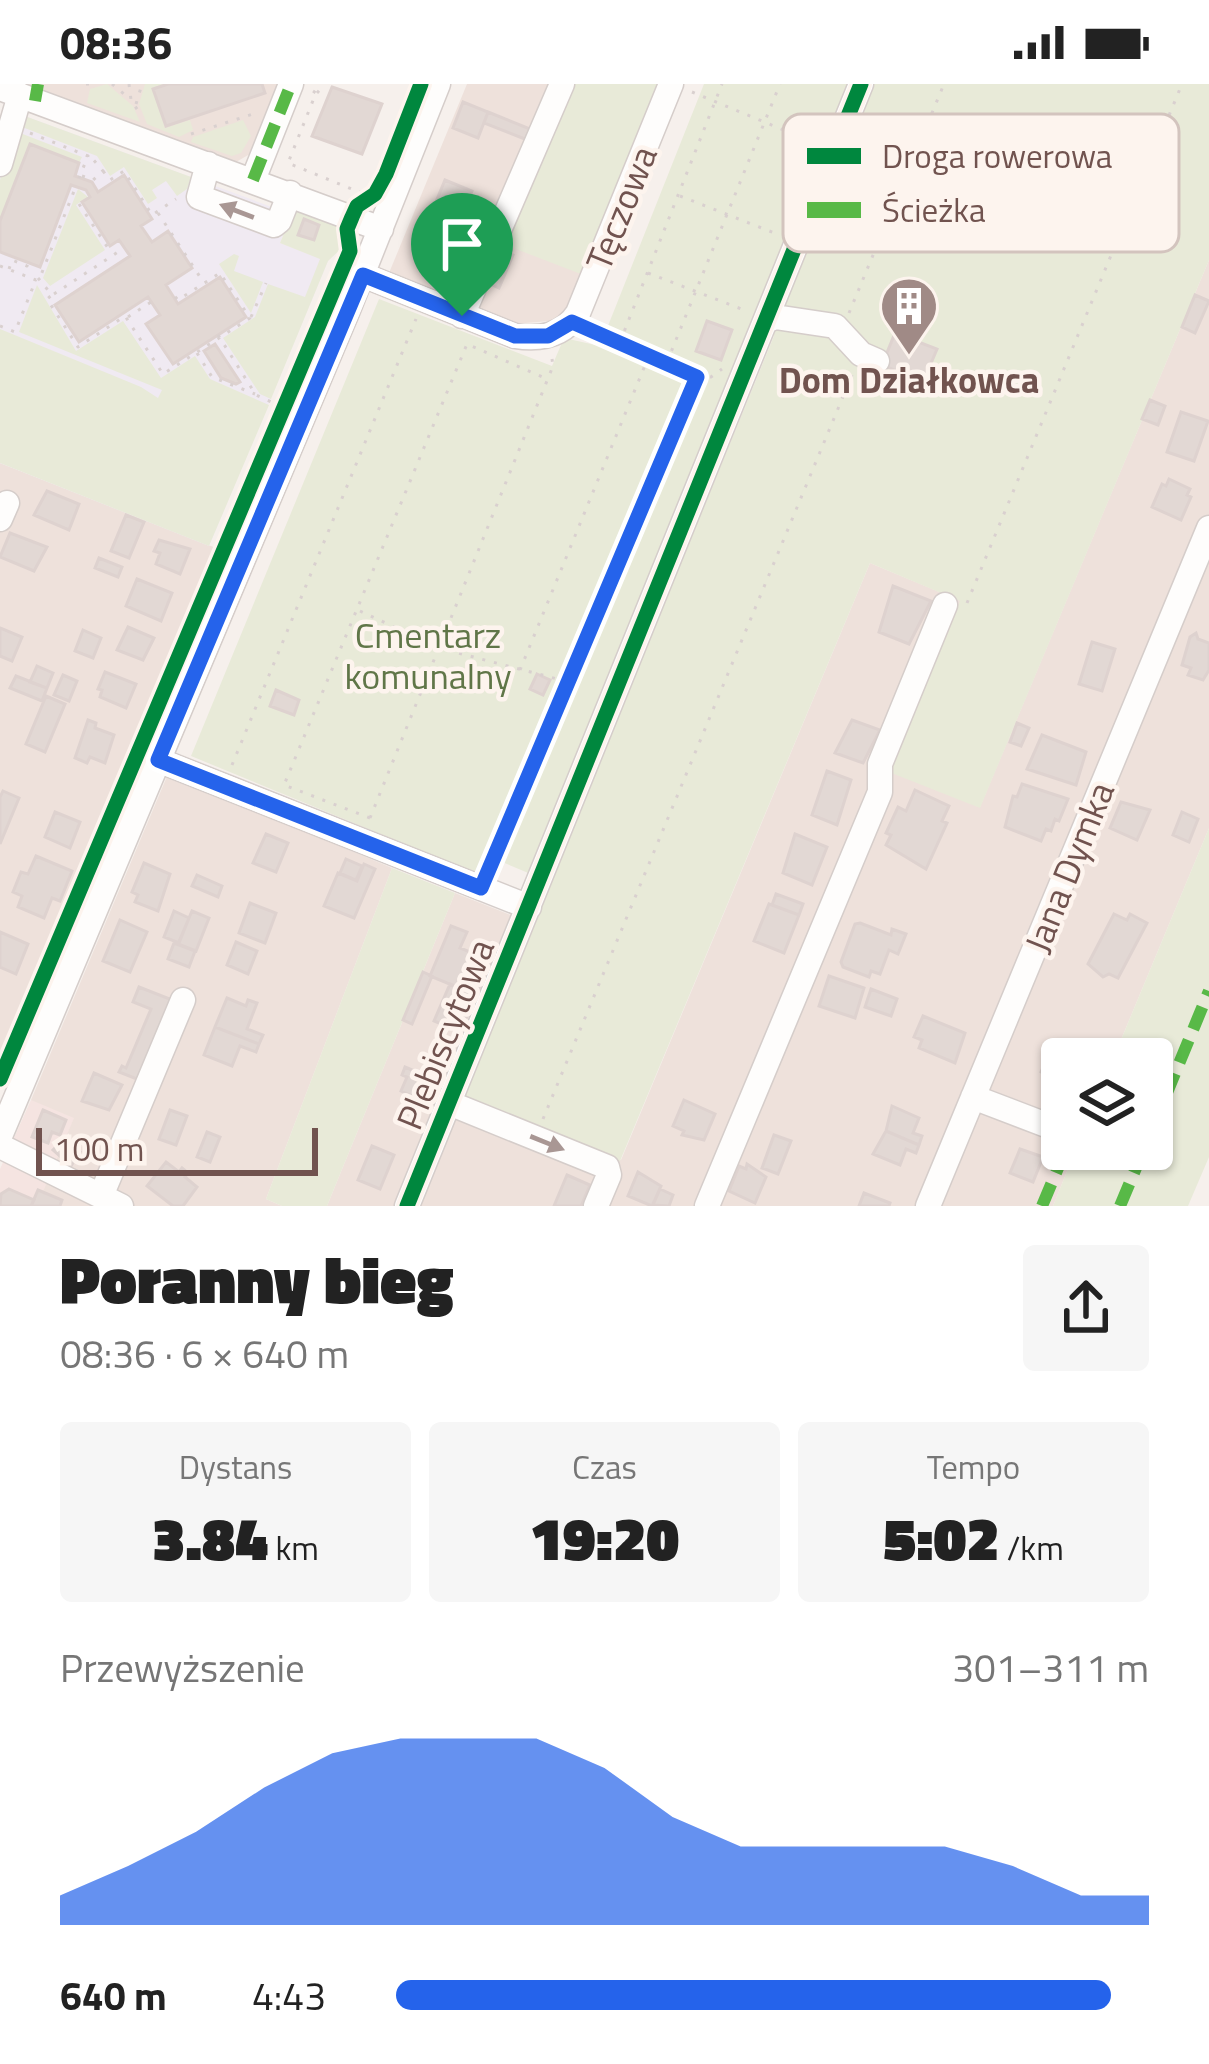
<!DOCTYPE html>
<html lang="pl">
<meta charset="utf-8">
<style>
:root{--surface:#fff;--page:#f6f6f6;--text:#222;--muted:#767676;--accent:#2563eb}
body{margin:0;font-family:"Titillium Web",sans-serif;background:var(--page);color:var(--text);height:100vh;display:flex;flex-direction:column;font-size:45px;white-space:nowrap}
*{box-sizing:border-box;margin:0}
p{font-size:39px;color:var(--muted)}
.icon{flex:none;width:66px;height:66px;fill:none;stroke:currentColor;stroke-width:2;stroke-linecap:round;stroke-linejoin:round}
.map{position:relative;height:1122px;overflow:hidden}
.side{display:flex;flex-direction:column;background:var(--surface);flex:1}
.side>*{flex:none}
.controls{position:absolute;left:1041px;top:954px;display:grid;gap:24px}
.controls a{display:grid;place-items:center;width:132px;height:132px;border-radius:12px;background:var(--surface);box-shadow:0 3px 9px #0004;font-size:60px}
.scale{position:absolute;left:36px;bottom:30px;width:282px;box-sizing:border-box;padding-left:12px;border:6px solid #71534f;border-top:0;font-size:33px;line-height:42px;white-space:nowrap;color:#71534f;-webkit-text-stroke:9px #fdf4ee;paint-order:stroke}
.pin{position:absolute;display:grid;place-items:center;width:102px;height:102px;color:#fff;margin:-123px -51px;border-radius:50% 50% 50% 0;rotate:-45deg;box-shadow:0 0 12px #0007}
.pin .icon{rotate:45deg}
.round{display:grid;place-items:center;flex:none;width:126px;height:126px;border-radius:12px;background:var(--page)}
.overview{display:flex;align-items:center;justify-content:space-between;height:204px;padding:0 60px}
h1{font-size:66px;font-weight:800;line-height:90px}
.figures{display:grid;grid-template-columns:repeat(3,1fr);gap:18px;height:204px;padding:12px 60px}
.figures div{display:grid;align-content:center;border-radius:12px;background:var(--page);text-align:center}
.figures b{font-size:60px;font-weight:800}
.figures small{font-size:33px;font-weight:400}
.figures p{font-size:33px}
.chart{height:336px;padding:24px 60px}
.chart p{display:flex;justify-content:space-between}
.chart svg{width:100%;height:216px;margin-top:12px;fill:var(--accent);opacity:.7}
ul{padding:0 60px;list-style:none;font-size:39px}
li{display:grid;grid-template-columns:192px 144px 1fr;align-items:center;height:90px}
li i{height:30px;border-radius:15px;background:var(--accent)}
.status{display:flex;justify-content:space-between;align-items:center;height:84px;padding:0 60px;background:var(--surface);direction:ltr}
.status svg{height:33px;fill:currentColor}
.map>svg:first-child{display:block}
.residential{fill:#eee1db}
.commercial{fill:#f5e4e1}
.education{fill:#f0eaf2}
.green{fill:#e8ead8}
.building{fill:#e2d8d4;stroke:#ded2cf;stroke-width:3}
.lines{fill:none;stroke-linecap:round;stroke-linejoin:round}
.minor-casing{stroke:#d5cdca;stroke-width:27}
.path{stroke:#d9d0cf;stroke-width:3;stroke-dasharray:3 9;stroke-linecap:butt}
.minor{stroke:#fefdfc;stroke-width:24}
.quiet{stroke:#58b947;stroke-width:12;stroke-dasharray:24 12;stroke-linecap:butt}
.cycleway-casing{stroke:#fdf4ee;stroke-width:22}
.cycleway{stroke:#00873e;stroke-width:15}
.oneway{fill:#a99794}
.route-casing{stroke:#fff;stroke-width:24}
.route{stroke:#2563eb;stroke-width:15}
.labels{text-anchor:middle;stroke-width:9;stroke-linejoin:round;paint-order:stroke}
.street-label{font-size:36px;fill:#71534f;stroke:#fdf4ee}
.poi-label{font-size:36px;font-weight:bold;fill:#71534f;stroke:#fdf4ee}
.park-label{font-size:36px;fill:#607648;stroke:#fdf4ee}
.key{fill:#fdf4ee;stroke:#d3c4be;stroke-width:3}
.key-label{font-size:33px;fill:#71534f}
</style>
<div class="status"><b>08:36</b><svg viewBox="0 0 49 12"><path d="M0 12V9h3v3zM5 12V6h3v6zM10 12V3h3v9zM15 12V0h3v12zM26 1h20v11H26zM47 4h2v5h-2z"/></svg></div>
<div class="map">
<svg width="1209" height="1122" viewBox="0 0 1209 1122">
<rect width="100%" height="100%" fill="#f6f0ec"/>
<path class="residential" d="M 17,0 L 281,0 L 250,70 L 236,78 Z
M 467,0 L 661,0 L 572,230 L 562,236 L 513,240 L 389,189 Z
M 1209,176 L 1209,744 L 1113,975 L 1062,975 L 1062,1065 L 1076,1065 L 1053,1122 L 327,1122 L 455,809 L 533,840 L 464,1011 L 621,1076 L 870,479 L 961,517 L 980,723 Z
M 0,379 L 221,466 L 0,988 Z
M 168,690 L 392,784 L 266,1115 L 282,1122 L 37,1122 L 31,1016 Z"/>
<path class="commercial" d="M 31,1016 L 74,1034 L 37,1122 L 0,1122 L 0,1085 Z"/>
<path class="education" d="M 22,31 L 291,130 L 280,159 L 328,177 L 209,462 L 0,379 L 0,53 Z"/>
<path class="green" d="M 107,0 L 133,22 L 140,38 L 87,19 L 90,5 Z
M 145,0 L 163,0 L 152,4 L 165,44 L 190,36 L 193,46 L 179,53 L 147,40 L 139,20 Z
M 567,0 L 661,0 L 586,192 L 503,160 Z
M 704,0 L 855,0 L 533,791 L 490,773 L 478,790 L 191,672 L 379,215 L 552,282 L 564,254 L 600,262 Z
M 870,0 L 1209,0 L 1209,176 L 980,724 L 889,688 L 960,517 L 870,479 L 620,1077 L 463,1011 L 774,252 L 775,228 Z
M 22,31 L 191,93 L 187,105 L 177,112 L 166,97 L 152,106 L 157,114 L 148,120 L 124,83 L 110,92 L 97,72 L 17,41 Z
M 243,36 L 251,52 L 241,69 L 232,72 L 191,58 L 193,53 Z
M 15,47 L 82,73 L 79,79 L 30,60 L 0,137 L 0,96 Z
M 78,105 L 88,113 L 76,121 L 105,166 L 50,202 L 43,194 Z
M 294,125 L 341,144 L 345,161 L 328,177 L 271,315 L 260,310 L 223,254 L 255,233 L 268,200 L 305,213 L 320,175 L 280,159 Z
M 234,170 L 239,172 L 234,187 L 263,198 L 251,229 L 219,180 Z
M 37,201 L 76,267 L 123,237 L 161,294 L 195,272 L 210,295 L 269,321 L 209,462 L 0,379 L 0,245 L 141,303 L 158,314 L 162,306 L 19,248 Z
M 1209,744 L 1209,1073 L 1188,1122 L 1053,1122 L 1076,1065 L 1152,1065 L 1152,975 L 1113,975 Z
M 392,784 L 455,809 L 327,1122 L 282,1122 L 266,1115 Z"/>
<path class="building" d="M 168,0 L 262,0 L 265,9 L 166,42 L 153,5 Z
M 332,3 L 382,20 L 362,70 L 312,52 Z
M 463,18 L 488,28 L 478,54 L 453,44 Z
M 488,28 L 540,49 L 535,59 L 484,39 Z
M 30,60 L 79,79 L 75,92 L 92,98 L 98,108 L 124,91 L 152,135 L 141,142 L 152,158 L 168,147 L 192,184 L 166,201 L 178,220 L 220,193 L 246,233 L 173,280 L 146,240 L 160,231 L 148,213 L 79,258 L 55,221 L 130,172 L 119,156 L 110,162 L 82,118 L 90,113 L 86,106 L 71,101 L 40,183 L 0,168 L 0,137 Z
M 445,96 L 472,107 L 460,136 L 452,133 L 450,138 L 439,134 L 441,128 L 433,125 Z
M 304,135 L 319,141 L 314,156 L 298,151 Z
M 495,163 L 513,171 L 499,204 L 481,196 Z
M 1195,211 L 1209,217 L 1195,249 L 1182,243 Z
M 707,237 L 732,246 L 721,276 L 696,267 Z
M 895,249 L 937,265 L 923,298 L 882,281 Z
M 215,260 L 240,298 L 236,300 L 221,294 L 204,267 Z
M 1150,316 L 1165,322 L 1158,341 L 1142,335 Z
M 1181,328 L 1208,337 L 1194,377 L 1167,368 Z
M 1169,395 L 1190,405 L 1187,411 L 1191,413 L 1181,436 L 1152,423 L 1162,400 L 1166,402 Z
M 47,407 L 79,420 L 69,446 L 34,431 Z
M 126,431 L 144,438 L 129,474 L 111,467 Z
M 10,449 L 47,463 L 34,487 L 0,473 Z
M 159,456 L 190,465 L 180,490 L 156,480 L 160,469 L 154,467 Z
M 99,474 L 122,483 L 118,493 L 95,484 Z
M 137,495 L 172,509 L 161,537 L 126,522 Z
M 893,502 L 931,517 L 909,560 L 879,548 Z
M 128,543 L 154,554 L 143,576 L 117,566 Z
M 0,544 L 22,553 L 12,577 L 0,572 Z
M 83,546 L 101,554 L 93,574 L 75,567 Z
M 1196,549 L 1198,555 L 1209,559 L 1209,586 L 1203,596 L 1188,591 L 1191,584 L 1182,581 L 1190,553 Z
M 1092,558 L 1115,565 L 1102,607 L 1079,600 Z
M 37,582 L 53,589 L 47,604 L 30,598 Z
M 105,588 L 136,600 L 126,624 L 100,613 L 102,606 L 98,605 Z
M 537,590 L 550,596 L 543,611 L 530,605 Z
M 63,591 L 77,597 L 69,617 L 54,611 Z
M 16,592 L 47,604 L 42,617 L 10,604 Z
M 276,606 L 299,616 L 294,631 L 270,622 Z
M 46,612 L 65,620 L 45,668 L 26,660 Z
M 88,636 L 96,639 L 95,644 L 114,651 L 105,679 L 90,673 L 87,679 L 75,674 Z
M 852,636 L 880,646 L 863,679 L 835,669 Z
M 1017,639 L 1029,644 L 1021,662 L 1010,658 Z
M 1042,651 L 1086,668 L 1076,701 L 1027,685 Z
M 827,687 L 851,696 L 837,741 L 812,731 Z
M 1022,700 L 1068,715 L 1059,737 L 1055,735 L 1051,747 L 1046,745 L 1041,757 L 1005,743 L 1013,712 L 1017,713 Z
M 915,706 L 949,722 L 942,737 L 947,739 L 926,785 L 886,761 L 891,751 L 886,749 L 898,723 L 906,727 Z
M 3,707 L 19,714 L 0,760 L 0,713 Z
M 1121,718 L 1150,726 L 1137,756 L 1110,744 Z
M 55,728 L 80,738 L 70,764 L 45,753 Z
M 1182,728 L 1198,735 L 1189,758 L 1173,751 Z
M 266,750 L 288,759 L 276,788 L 253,779 Z
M 795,750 L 827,763 L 812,801 L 783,789 Z
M 36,772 L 72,787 L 60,817 L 52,814 L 44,834 L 18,823 L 22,812 L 13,808 L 21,788 L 28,790 Z
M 346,775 L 362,782 L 356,796 L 340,789 Z
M 144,779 L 170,790 L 158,827 L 135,818 L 138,811 L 132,808 Z
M 364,780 L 375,785 L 354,834 L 324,822 L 338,789 L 357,797 Z
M 197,791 L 222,802 L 218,813 L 192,802 Z
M 776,810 L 803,820 L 799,831 L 772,821 Z
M 250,819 L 276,829 L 265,859 L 239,849 Z
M 769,820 L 799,831 L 784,869 L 754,857 Z
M 174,827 L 189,834 L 179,859 L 164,853 Z
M 192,827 L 209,834 L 196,867 L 178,860 Z
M 1114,830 L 1127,836 L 1130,830 L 1147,839 L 1118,894 L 1109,890 L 1103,893 L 1088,880 Z
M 120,836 L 147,848 L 130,888 L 103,877 Z
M 860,839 L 891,851 L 892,845 L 906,850 L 898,870 L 889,866 L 880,890 L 871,887 L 869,893 L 843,883 L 841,878 L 855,840 Z
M 451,842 L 467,848 L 460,864 L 490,876 L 476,911 L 430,892 Z
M 0,848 L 28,860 L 16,890 L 0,883 Z
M 236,858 L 257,867 L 248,890 L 227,881 Z
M 174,859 L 195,867 L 189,883 L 168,875 Z
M 423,888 L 432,892 L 412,940 L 403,936 Z
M 829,892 L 864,904 L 855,934 L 819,922 Z
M 450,900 L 476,911 L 460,948 L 434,937 Z
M 139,903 L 175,917 L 142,997 L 119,988 L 122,982 L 126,984 L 151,925 L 133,918 Z
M 871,905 L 897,915 L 891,932 L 865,923 Z
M 227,914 L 246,922 L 248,916 L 257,919 L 247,945 L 263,951 L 259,960 L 215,943 Z
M 923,932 L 965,949 L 955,979 L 919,964 L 922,956 L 914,953 Z
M 215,943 L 259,960 L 256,968 L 240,962 L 232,982 L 204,971 Z
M 1056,957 L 1070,963 L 1072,958 L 1080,961 L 1078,967 L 1083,969 L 1081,975 L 1062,975 L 1062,994 L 1058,993 L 1057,997 L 1041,988 Z
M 405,983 L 436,996 L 426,1018 L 401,1007 L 407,993 L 402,991 Z
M 94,989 L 122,1001 L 109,1026 L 82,1017 Z
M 684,1016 L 715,1030 L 704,1056 L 682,1051 L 684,1047 L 673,1042 Z
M 892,1022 L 919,1034 L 913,1049 L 922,1052 L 919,1061 L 886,1047 Z
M 43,1026 L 66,1036 L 60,1051 L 52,1048 L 48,1059 L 32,1053 Z
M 170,1026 L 187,1032 L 176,1061 L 159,1055 Z
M 886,1047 L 919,1061 L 916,1069 L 906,1065 L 900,1081 L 873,1070 Z
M 207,1048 L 220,1053 L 210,1078 L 197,1073 Z
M 774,1051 L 791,1057 L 778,1090 L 762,1084 Z
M 63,1056 L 80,1068 L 71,1082 L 53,1066 Z
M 372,1062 L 394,1071 L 380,1105 L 358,1096 Z
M 1020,1065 L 1043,1073 L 1033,1098 L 1010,1089 Z
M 166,1078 L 179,1088 L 182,1084 L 188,1089 L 185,1093 L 197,1103 L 183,1122 L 173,1122 L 147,1102 Z
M 747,1080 L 766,1093 L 755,1119 L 729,1107 L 739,1082 L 746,1085 Z
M 638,1088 L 661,1102 L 652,1122 L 628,1112 Z
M 567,1091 L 590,1101 L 581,1122 L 554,1122 Z
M 9,1105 L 34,1116 L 31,1122 L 0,1122 L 1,1110 Z
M 660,1105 L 673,1111 L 669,1122 L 653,1121 Z
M 38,1106 L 62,1116 L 60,1122 L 31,1122 Z
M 864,1109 L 890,1119 L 889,1122 L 859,1122 Z"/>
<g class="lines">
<g class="minor-casing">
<path id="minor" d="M 0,4 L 381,145
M 0,80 L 20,11
M 208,80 L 199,113 L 274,141 L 279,137 L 290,109
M 253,96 L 291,0
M 363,191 L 515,252 C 540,256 563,252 578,229 L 671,0
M 462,232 L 562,0
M 766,237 L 775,233 L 835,242 L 861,270 L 877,277
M 0,435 L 7,419
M 158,676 L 529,823
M 973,1013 L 1062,1047
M 449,1019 L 607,1083 L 609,1091 L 596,1122
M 0,1052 L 348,226 L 438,0
M 0,1062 L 121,1122
M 101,1112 L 183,916
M 407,1122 L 861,0
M 707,1122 L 880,708 L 880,680 L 945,521
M 928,1122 L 1209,444"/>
</g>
<path class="path" d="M 86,0 L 93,0
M 112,0 L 130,15
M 129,0 L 131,16 L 141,31
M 313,7 L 316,9 L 288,79 L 359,108 L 373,110
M 692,8 L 815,59
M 317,9 L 324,1
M 136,20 L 142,0
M 30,49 L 88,72 L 79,94
M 191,50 L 256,29
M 103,87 L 110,96 L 124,87 L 152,131 L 176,115
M 82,92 L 93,96 L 103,87 L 91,73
M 680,112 L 777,150
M 79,120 L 112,170
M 158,129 L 202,196
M 0,182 L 36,196 L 41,191 L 76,102
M 9,185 L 12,176 L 27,182 L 28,179
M 648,189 L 744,226
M 38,194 L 52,211 L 47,215 L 78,263 L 125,232 L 163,290 L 250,234 L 220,189 L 178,216 L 169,206
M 54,210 L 124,164
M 849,229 L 944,0
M 128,233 L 151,218
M 251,233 L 266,199
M 0,242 L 15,248 L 35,198
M 218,251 L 256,311 L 282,323
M 620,258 L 722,0
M 197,269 L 212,293 L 255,310
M 667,278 L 780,0
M 698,293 L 711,293 L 722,285
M 967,519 L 1182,0
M 360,527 L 439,564 L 565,597
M 520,586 L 648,274
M 232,681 L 416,235
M 370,734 L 284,701 L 467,260 L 547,295
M 370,734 L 553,282 L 552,275
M 489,786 L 697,293 L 591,247
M 543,1035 L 852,291"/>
<use href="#minor" class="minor"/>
<path class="quiet" d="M 35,17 L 38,0
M 253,96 L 291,0
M 1152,1045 L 1209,907
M 1042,1122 L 1066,1065
M 1120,1122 L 1141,1072 L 1125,1065"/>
<g class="cycleway-casing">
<path id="cycleway" d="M 0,995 L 329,217 L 350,167 L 347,145 L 352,133 L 357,122 L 375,110 L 386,90 L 421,0
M 407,1122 L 861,0"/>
</g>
<use href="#cycleway" class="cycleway"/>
</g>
<defs><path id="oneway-solid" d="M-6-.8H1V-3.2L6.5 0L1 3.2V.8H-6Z" transform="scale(3)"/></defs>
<g class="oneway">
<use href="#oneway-solid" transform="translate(237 127) rotate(-159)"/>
<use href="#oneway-solid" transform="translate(547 1059) rotate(22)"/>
</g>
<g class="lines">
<g class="route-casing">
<path id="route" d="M 363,191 L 515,252 L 548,252 L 572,238 L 697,293 L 481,804 L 158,676 Z"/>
</g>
<use href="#route" class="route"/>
</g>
<defs>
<g id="building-pin" transform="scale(3)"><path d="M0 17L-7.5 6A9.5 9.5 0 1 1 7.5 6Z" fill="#a08a86" stroke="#fdf4ee"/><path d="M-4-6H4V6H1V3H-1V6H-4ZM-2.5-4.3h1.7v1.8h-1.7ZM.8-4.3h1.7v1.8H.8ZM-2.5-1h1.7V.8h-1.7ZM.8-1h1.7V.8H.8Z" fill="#fff"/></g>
</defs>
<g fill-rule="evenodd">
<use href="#building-pin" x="909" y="222"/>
</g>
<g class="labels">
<g class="street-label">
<text transform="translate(621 124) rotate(-68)" y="13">Tęczowa</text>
<text transform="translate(1069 783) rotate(-68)" y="13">Jana Dymka</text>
<text transform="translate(445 950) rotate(-68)" y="13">Plebiscytowa</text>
</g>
<g class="poi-label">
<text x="909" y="309">Dom Działkowca</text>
</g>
<g class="park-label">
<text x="428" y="564">Cmentarz<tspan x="428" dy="41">komunalny</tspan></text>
</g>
</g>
<rect x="783" y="30" width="396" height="138" rx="18" class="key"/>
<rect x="807" y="64" width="54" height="16" fill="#00873e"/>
<rect x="807" y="118" width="54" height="16" fill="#58b947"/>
<g class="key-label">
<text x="882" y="84">Droga rowerowa</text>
<text x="882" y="138">Ścieżka</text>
</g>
</svg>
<div class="controls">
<a><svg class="icon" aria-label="layers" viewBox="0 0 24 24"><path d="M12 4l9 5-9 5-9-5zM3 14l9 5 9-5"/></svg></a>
</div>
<div class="scale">100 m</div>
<div class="pin" style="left:462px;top:232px;background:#1e9e55"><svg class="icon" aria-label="arrive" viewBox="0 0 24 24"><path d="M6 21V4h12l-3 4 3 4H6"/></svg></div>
</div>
<section class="side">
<div class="overview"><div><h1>Poranny bieg</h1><p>08:36 · 6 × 640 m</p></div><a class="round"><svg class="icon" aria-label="share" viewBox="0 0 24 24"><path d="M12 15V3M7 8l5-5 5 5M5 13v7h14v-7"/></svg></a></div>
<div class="figures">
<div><p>Dystans</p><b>3.84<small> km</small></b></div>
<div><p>Czas</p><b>19:20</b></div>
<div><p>Tempo</p><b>5:02<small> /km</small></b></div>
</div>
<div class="chart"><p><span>Przewyższenie</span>301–311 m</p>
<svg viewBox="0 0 160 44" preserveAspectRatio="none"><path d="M0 44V38L10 32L20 25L30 16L40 9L50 6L60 6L70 6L80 12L90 22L100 28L110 28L120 28L130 28L140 32L150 38L160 38V44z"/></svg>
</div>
<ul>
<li><b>640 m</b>4:43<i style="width:95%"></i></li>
</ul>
</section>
